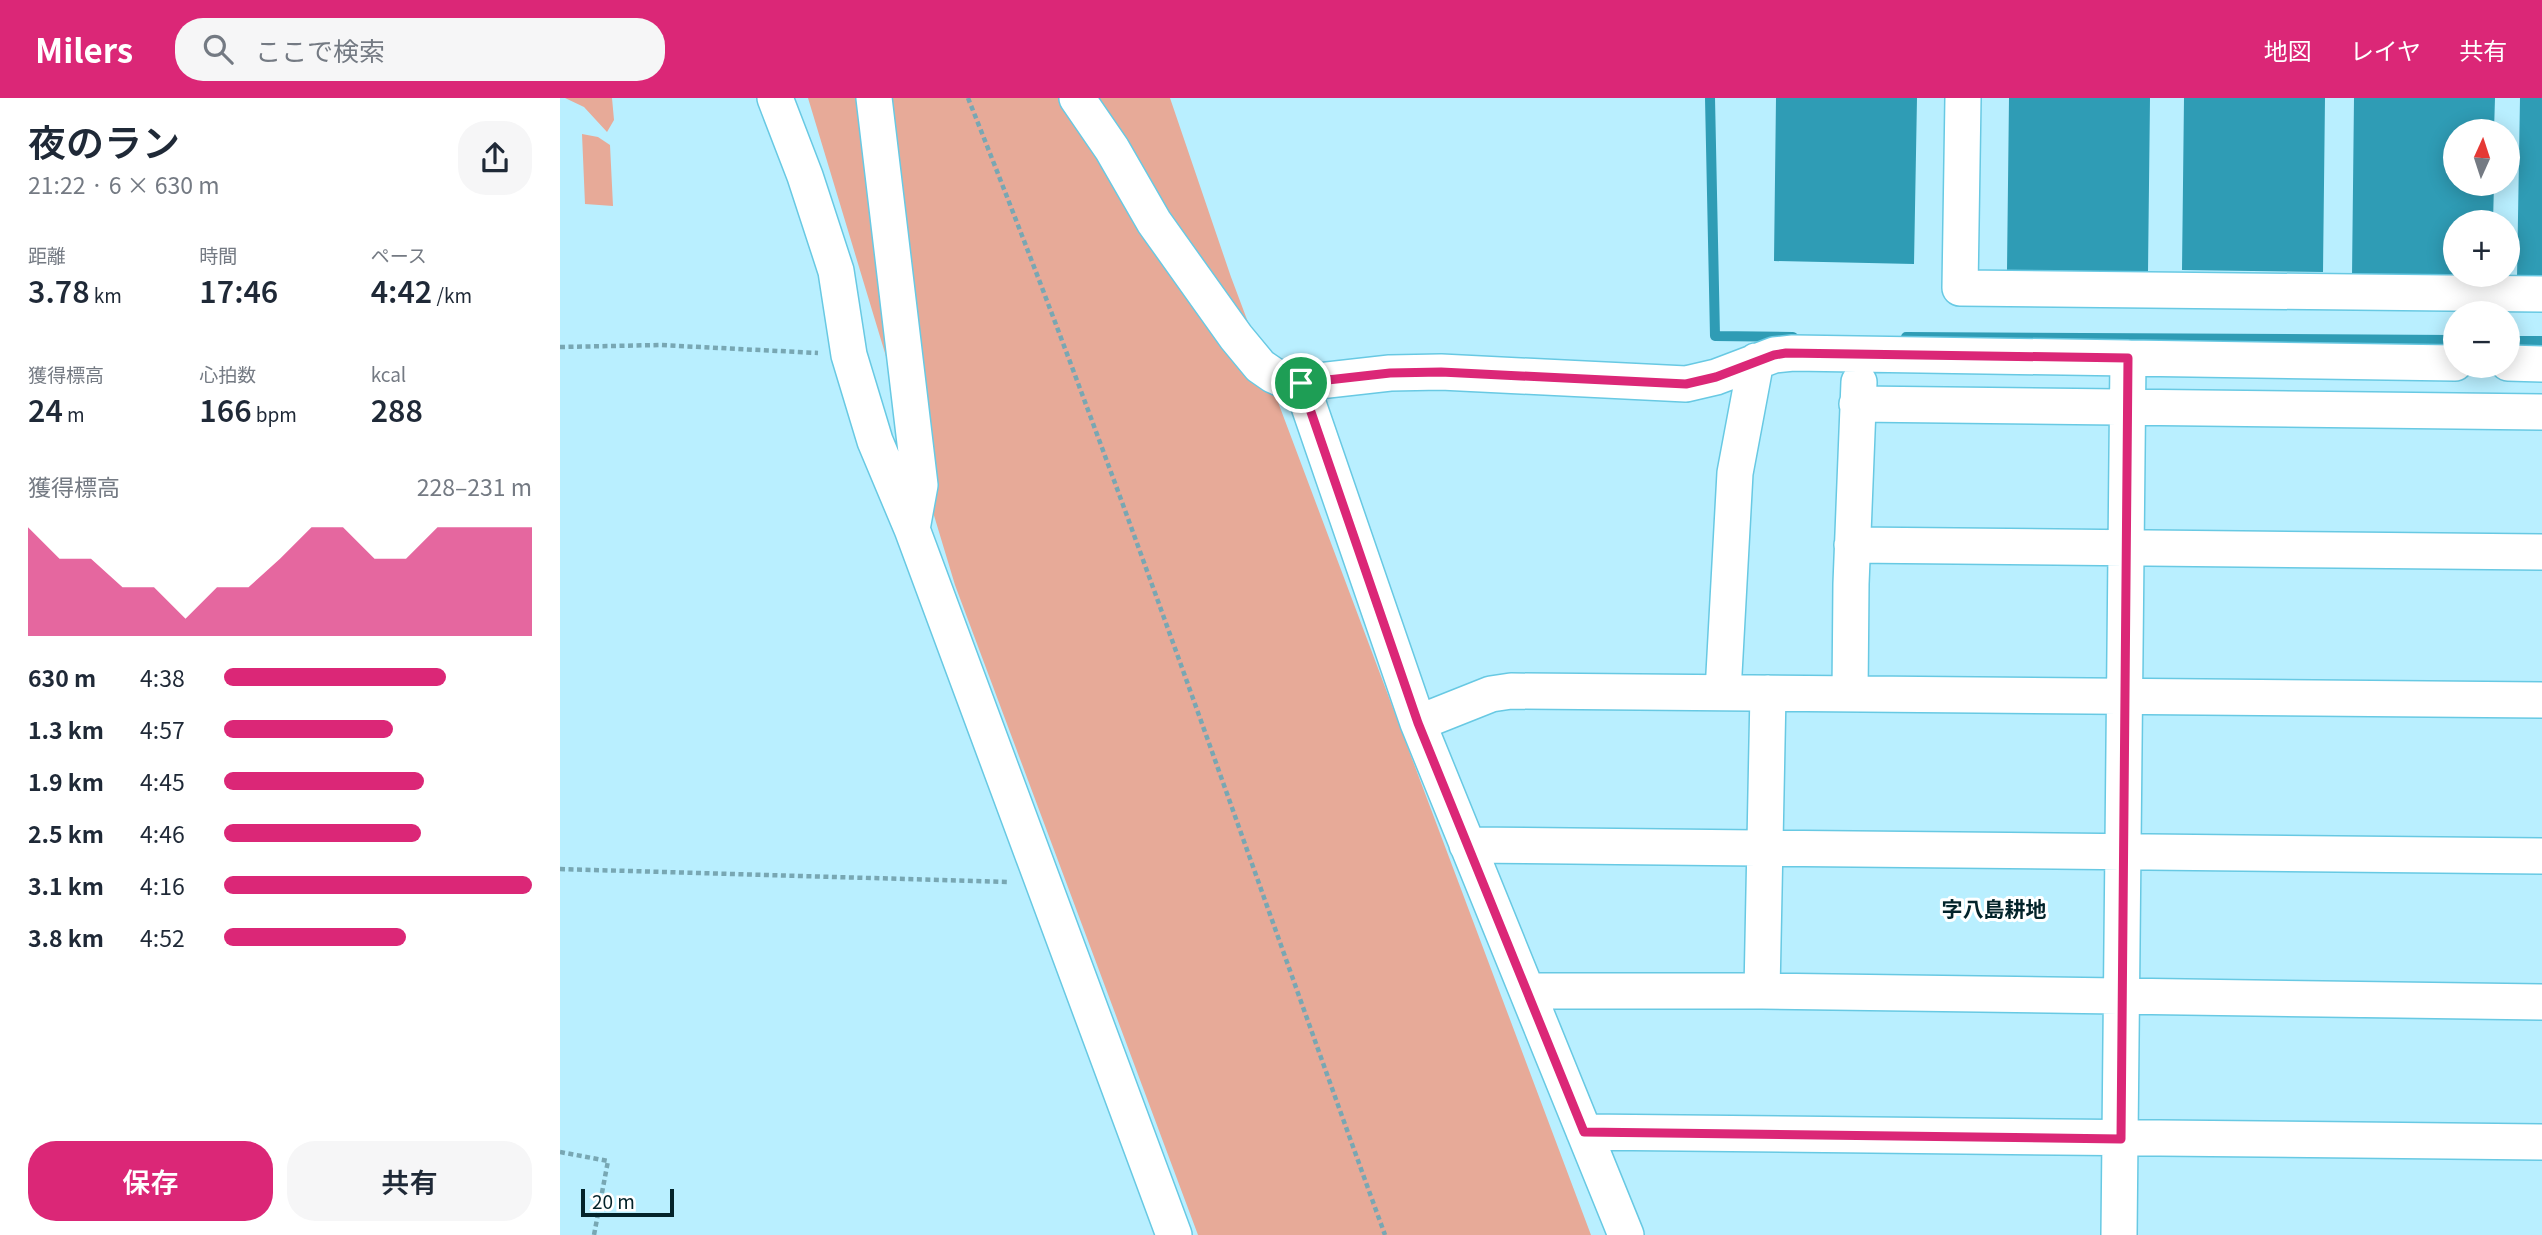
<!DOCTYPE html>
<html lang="ja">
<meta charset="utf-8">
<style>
:root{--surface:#fff;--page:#f6f6f7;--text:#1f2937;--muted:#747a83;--accent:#db2777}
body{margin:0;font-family:Georgia,"Noto Sans JP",serif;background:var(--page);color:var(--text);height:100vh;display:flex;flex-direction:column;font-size:26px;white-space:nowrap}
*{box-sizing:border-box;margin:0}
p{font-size:23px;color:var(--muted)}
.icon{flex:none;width:38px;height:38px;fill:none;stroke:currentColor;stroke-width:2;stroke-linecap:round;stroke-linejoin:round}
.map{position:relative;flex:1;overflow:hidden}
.details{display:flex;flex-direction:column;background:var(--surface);width:560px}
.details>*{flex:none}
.needle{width:46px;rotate:3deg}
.tools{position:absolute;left:1883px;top:21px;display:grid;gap:14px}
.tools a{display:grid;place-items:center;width:77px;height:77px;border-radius:50%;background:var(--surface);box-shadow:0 4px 18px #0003;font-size:35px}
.scale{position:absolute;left:21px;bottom:18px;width:93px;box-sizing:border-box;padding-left:7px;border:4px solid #03232a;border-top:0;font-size:19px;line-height:24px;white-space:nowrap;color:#03232a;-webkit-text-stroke:5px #fff;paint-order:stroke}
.pin{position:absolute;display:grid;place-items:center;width:60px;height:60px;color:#fff;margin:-30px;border:4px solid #fff;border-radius:50%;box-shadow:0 2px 7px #0007}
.round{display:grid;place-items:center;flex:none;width:74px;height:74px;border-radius:28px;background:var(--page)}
.overview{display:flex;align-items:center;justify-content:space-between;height:119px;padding:0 28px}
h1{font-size:38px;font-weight:600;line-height:52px}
.metrics{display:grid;grid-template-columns:repeat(3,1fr);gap:10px;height:119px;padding:7px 28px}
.metrics div{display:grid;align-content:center}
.metrics b{font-size:30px;font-weight:600}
.metrics small{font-size:19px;font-weight:400}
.metrics p{font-size:19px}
.chart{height:196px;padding:14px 28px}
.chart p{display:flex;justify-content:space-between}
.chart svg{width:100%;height:126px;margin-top:7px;fill:var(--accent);opacity:.7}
.button{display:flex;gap:14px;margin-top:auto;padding:14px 28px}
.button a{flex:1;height:80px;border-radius:28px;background:var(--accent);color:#fff;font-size:28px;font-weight:600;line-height:80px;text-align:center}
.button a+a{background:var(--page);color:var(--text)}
ul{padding:0 28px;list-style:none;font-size:23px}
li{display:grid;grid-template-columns:112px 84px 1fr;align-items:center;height:52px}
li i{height:18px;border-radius:9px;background:var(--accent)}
header{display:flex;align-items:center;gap:42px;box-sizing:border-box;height:98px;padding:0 35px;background:var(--accent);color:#fff}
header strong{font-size:33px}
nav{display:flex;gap:38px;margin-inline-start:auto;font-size:24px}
.search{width:490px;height:63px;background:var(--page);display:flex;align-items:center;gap:18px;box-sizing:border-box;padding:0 24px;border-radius:28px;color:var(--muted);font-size:26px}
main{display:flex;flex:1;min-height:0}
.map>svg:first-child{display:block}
.green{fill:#e7aa98}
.water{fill:#2f9cb5}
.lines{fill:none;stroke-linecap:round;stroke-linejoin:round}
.stream{stroke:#2f9cb5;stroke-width:10}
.minor-casing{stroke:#68c9e3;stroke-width:38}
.path{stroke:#78a7b3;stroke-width:4.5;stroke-dasharray:5 3.5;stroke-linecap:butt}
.minor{stroke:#fff;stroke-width:35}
.route-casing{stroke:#fff;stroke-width:14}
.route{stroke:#db2777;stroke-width:9}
.labels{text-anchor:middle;stroke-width:6;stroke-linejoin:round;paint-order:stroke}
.neighbourhood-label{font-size:21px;font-weight:bold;fill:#03232a;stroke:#fff}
</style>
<header>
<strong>Milers</strong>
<div class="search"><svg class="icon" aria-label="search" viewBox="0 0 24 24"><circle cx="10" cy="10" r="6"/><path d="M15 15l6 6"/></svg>ここで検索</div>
<nav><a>地図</a><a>レイヤ</a><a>共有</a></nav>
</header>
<main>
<section class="details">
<div class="overview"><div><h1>夜のラン</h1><p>21:22 · 6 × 630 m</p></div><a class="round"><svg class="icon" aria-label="share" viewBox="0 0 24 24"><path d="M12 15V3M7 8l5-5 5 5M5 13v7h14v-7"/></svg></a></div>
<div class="metrics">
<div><p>距離</p><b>3.78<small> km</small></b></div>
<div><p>時間</p><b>17:46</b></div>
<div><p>ペース</p><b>4:42<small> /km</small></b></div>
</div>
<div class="metrics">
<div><p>獲得標高</p><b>24<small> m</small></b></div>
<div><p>心拍数</p><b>166<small> bpm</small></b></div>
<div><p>kcal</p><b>288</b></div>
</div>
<div class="chart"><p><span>獲得標高</span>228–231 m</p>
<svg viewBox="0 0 160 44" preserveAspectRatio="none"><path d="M0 44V6L10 17L20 17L30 27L40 27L50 38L60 27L70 27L80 17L90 6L100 6L110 17L120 17L130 6L140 6L150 6L160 6V44z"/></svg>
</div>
<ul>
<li><b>630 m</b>4:38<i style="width:72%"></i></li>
<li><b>1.3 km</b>4:57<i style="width:55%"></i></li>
<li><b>1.9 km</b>4:45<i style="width:65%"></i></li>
<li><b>2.5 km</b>4:46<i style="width:64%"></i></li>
<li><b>3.1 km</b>4:16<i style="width:100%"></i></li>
<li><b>3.8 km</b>4:52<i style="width:59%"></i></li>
</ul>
<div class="button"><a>保存</a><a>共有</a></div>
</section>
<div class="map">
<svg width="1982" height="1137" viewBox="0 0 1982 1137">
<rect width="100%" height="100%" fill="#b9efff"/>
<path class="green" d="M 5,0 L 52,0 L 54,22 L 47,34 L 24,9 Z
M 248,0 L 610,0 L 671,179 L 1031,1137 L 638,1137 L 395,487 Z
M 22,36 L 38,39 L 50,47 L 53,108 L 25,106 Z"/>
<path class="water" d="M 1216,0 L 1357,0 L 1354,166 L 1214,163 Z
M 1449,0 L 1590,0 L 1588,174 L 1447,172 Z
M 1624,0 L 1765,0 L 1763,174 L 1622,172 Z
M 1794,0 L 1935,0 L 1934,33 L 1895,33 L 1895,86 L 1934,86 L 1933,124 L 1895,124 L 1895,177 L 1932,177 L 1932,180 L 1792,178 Z
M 1960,0 L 1982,0 L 1982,180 L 1957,180 Z"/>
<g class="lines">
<path class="stream" d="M 1150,0 L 1155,238 L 1233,239
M 1346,239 L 1895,242
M 1948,243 L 1982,243"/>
<g class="minor-casing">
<path id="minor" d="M 215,0 L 245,78 L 276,173 L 289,257 L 315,343 L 352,431 L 614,1137
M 314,0 L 360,387 L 352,431
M 517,0 L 552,51 L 594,124 L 676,239 L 700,268 L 713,277 L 726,283 L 741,285 L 830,275 L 881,274 L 1126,286 L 1156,279 L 1214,257 L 1233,255 L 1895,265
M 1403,0 L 1400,190 L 1982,196
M 1948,265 L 1982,266
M 741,285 L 858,625 L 1066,1137
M 1297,306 L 1982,314
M 1292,447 L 1982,454
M 1163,594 L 1175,375 L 1196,263
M 1290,596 L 1291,486 L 1299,284
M 858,625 L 931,596 L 951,593 L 1982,602
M 907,747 L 1982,758
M 968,893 L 1202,893 L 1982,904
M 1202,893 L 1208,595
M 1024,1034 L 1982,1044
M 1559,1137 L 1568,260"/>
</g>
<path class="path" d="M 408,0 C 558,375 687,758 825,1137
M 0,249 L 100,247 L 258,255
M 0,771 L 448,784
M 0,1054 L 48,1063 L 34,1137"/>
<use href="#minor" class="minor"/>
</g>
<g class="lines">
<g class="route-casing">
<path id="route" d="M 1226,255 L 1568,260 L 1561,1041 L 1024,1034 L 858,625 L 741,285 L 830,275 L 881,274 L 1126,286 L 1156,279 L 1214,257 Z"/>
</g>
<use href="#route" class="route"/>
</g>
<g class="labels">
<g class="neighbourhood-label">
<text x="1434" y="819">字八島耕地</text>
</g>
</g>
</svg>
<div class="tools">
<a><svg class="needle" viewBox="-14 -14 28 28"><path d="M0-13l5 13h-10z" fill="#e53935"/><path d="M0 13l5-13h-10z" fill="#747a83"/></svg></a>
<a>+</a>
<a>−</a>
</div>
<div class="scale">20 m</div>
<div class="pin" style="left:741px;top:285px;background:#1e9e55"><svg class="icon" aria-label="arrive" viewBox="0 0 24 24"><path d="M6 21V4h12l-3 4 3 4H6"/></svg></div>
</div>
</main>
